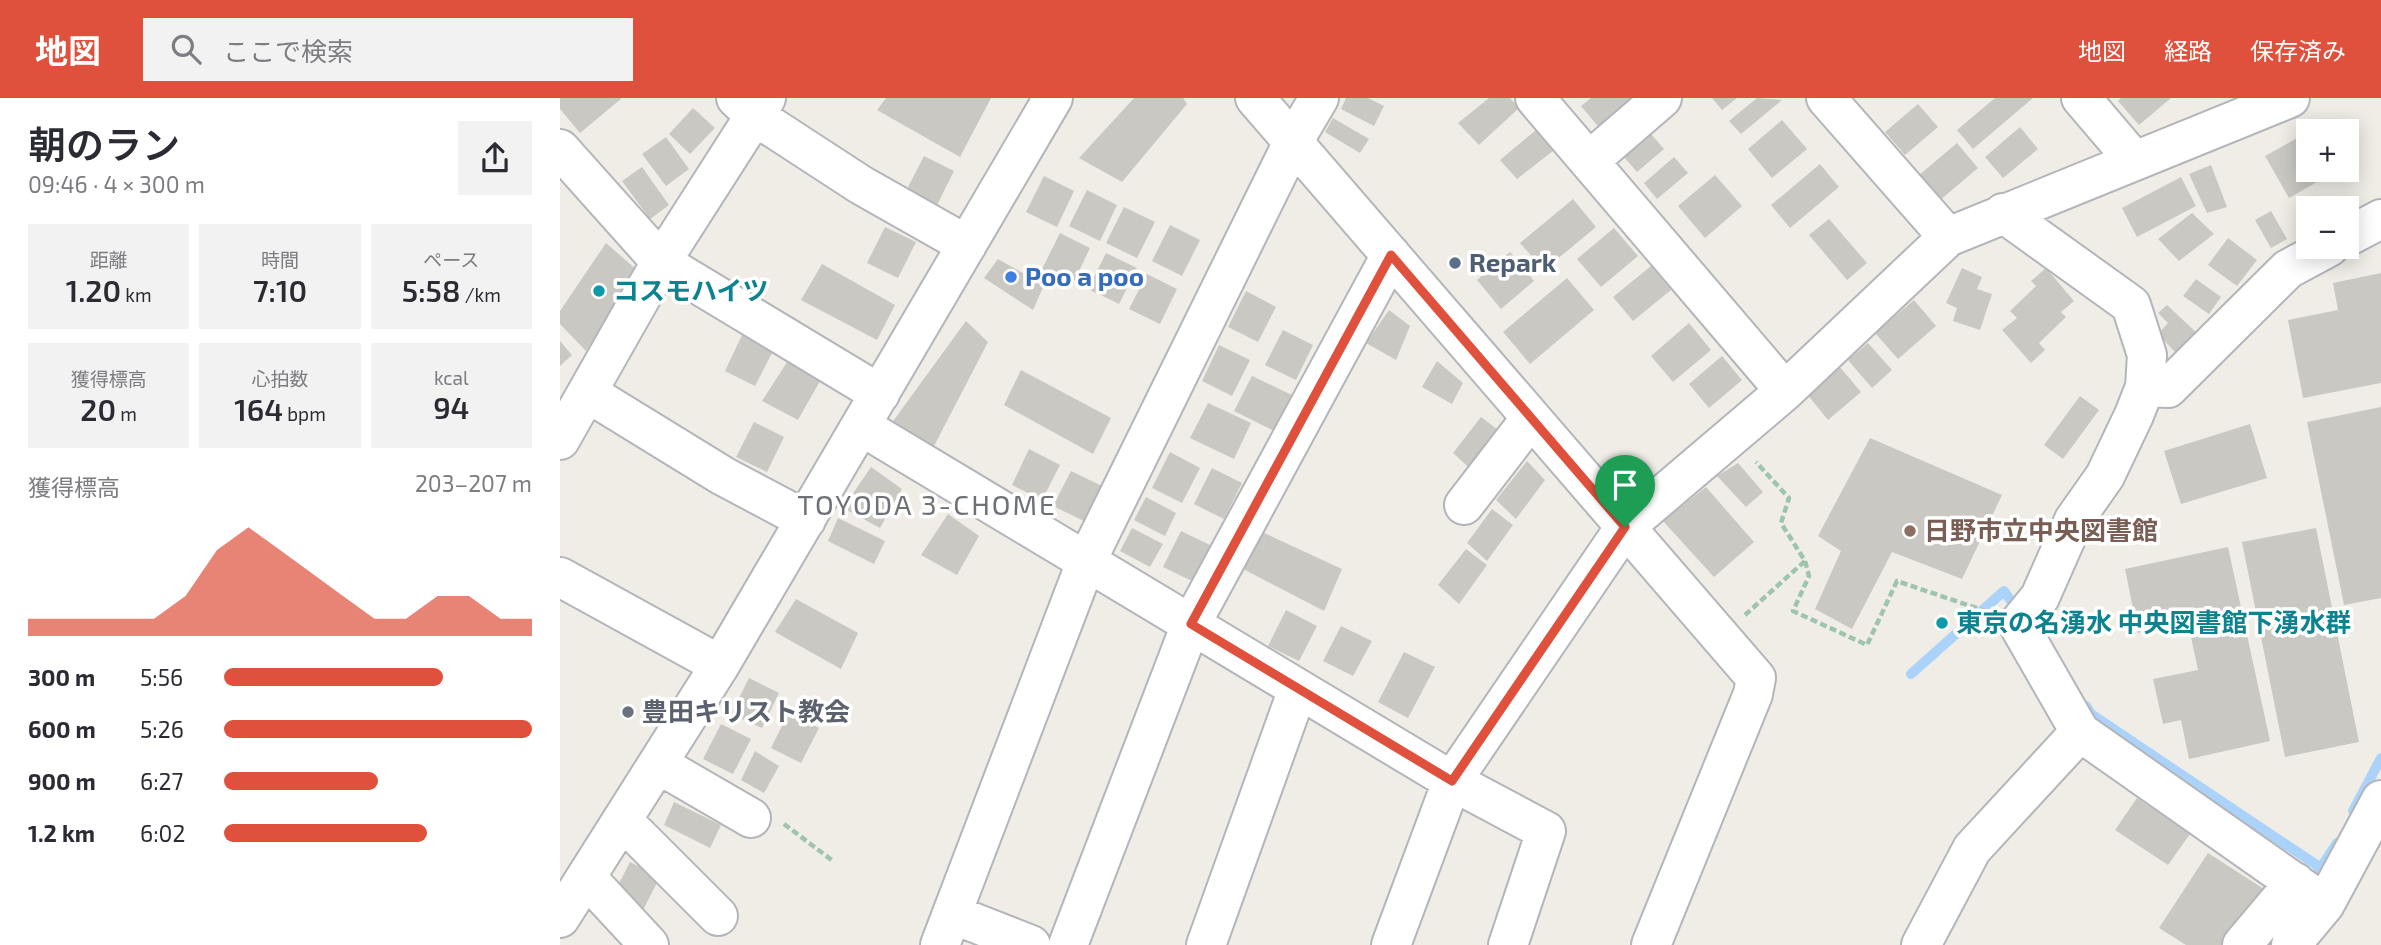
<!DOCTYPE html>
<html lang="ja">
<meta charset="utf-8">
<style>
:root{--surface:#fff;--page:#f2f2f3;--text:#2b2b33;--muted:#7c7c81;--accent:#df513c}
body{margin:0;font-family:"Exo 2","Noto Sans JP",sans-serif;background:var(--page);color:var(--text);height:100vh;display:flex;flex-direction:column;font-size:26px;white-space:nowrap}
*{box-sizing:border-box;margin:0}
p{font-size:23px;color:var(--muted)}
.icon{flex:none;width:38px;height:38px;fill:none;stroke:currentColor;stroke-width:2;stroke-linecap:round;stroke-linejoin:round}
.map{position:relative;flex:1;overflow:hidden}
.side{display:flex;flex-direction:column;background:var(--surface);width:560px}
.side>*{flex:none}
.controls{position:absolute;left:1736px;top:21px;display:grid;gap:14px}
.controls a{display:grid;place-items:center;width:63px;height:63px;border-radius:0px;background:var(--surface);box-shadow:0 4px 18px #0003;font-size:35px}
.pin{position:absolute;display:grid;place-items:center;width:60px;height:60px;color:#fff;margin:-72px -30px;border-radius:50% 50% 50% 0;rotate:-45deg;box-shadow:0 0 7px #0007}
.pin .icon{rotate:45deg}
.round{display:grid;place-items:center;flex:none;width:74px;height:74px;border-radius:0px;background:var(--page)}
.overview{display:flex;align-items:center;justify-content:space-between;height:119px;padding:0 28px}
h1{font-size:38px;font-weight:600;line-height:52px}
.figures{display:grid;grid-template-columns:repeat(3,1fr);gap:10px;height:119px;padding:7px 28px}
.figures div{display:grid;align-content:center;border-radius:0px;background:var(--page);text-align:center}
.figures b{font-size:30px;font-weight:600}
.figures small{font-size:19px;font-weight:400}
.figures p{font-size:19px}
.chart{height:196px;padding:14px 28px}
.chart p{display:flex;justify-content:space-between}
.chart svg{width:100%;height:126px;margin-top:7px;fill:var(--accent);opacity:.7}
ul{padding:0 28px;list-style:none;font-size:23px}
li{display:grid;grid-template-columns:112px 84px 1fr;align-items:center;height:52px}
li i{height:18px;border-radius:9px;background:var(--accent)}
header{display:flex;align-items:center;gap:42px;box-sizing:border-box;height:98px;padding:0 35px;background:var(--accent);color:#fff}
header strong{font-size:33px}
nav{display:flex;gap:38px;margin-inline-start:auto;font-size:24px}
.search{width:490px;height:63px;background:var(--page);display:flex;align-items:center;gap:18px;box-sizing:border-box;padding:0 24px;border-radius:0px;color:var(--muted);font-size:26px}
main{display:flex;flex:1;min-height:0}
.map>svg:first-child{display:block}
.lines{fill:none;stroke-linecap:round;stroke-linejoin:round}
.stream{stroke:#abd3fa;stroke-width:10}
.building{fill:#cac8c2}
.minor-casing{stroke:#b3b5ba;stroke-width:42}
.path{stroke:#9ec5ab;stroke-width:4.5;stroke-dasharray:7 3.5;stroke-linecap:butt}
.minor{stroke:#fff;stroke-width:38}
.route-casing{stroke:#fff;stroke-width:14}
.route{stroke:#df513c;stroke-width:9}
.service-dot{fill:#5c6f8a;stroke:#fff;stroke-width:2.5}
.shop-dot{fill:#3f7fe0;stroke:#fff;stroke-width:2.5}
.culture-dot{fill:#0f9aa8;stroke:#fff;stroke-width:2.5}
.education-dot{fill:#8d6e63;stroke:#fff;stroke-width:2.5}
.worship-dot{fill:#6b7280;stroke:#fff;stroke-width:2.5}
.labels{text-anchor:middle;stroke-width:7;stroke-linejoin:round;paint-order:stroke}
.service-label{font-size:26px;font-weight:bold;fill:#4e5e75;stroke:#fff;text-anchor:start}
.shop-label{font-size:26px;font-weight:bold;fill:#366cbe;stroke:#fff;text-anchor:start}
.culture-label{font-size:26px;font-weight:bold;fill:#0d838f;stroke:#fff;text-anchor:start}
.education-label{font-size:26px;font-weight:bold;fill:#785e54;stroke:#fff;text-anchor:start}
.worship-label{font-size:26px;font-weight:bold;fill:#5b616d;stroke:#fff;text-anchor:start}
.neighbourhood-label{font-size:28px;letter-spacing:2px;fill:#6e7277;stroke:#fff}
</style>
<header>
<strong>地図</strong>
<div class="search"><svg class="icon" aria-label="search" viewBox="0 0 24 24"><circle cx="10" cy="10" r="6"/><path d="M15 15l6 6"/></svg>ここで検索</div>
<nav><a>地図</a><a>経路</a><a>保存済み</a></nav>
</header>
<main>
<section class="side">
<div class="overview"><div><h1>朝のラン</h1><p>09:46 · 4 × 300 m</p></div><a class="round"><svg class="icon" aria-label="share" viewBox="0 0 24 24"><path d="M12 15V3M7 8l5-5 5 5M5 13v7h14v-7"/></svg></a></div>
<div class="figures">
<div><p>距離</p><b>1.20<small> km</small></b></div>
<div><p>時間</p><b>7:10</b></div>
<div><p>ペース</p><b>5:58<small> /km</small></b></div>
</div>
<div class="figures">
<div><p>獲得標高</p><b>20<small> m</small></b></div>
<div><p>心拍数</p><b>164<small> bpm</small></b></div>
<div><p>kcal</p><b>94</b></div>
</div>
<div class="chart"><p><span>獲得標高</span>203–207 m</p>
<svg viewBox="0 0 160 44" preserveAspectRatio="none"><path d="M0 44V38L10 38L20 38L30 38L40 38L50 30L60 14L70 6L80 14L90 22L100 30L110 38L120 38L130 30L140 30L150 38L160 38V44z"/></svg>
</div>
<ul>
<li><b>300 m</b>5:56<i style="width:71%"></i></li>
<li><b>600 m</b>5:26<i style="width:100%"></i></li>
<li><b>900 m</b>6:27<i style="width:50%"></i></li>
<li><b>1.2 km</b>6:02<i style="width:66%"></i></li>
</ul>
</section>
<div class="map">
<svg width="1821" height="847" viewBox="0 0 1821 847">
<rect width="100%" height="100%" fill="#efede6"/>
<g class="lines">
<path class="stream" d="M 1351,576 L 1444,493 L 1458,513
M 1526,608 L 1531,616 L 1761,770
M 1793,713 L 1821,660
M 1758,774 L 1777,745"/>
</g>
<path class="building" d="M 0,0 L 62,0 L 20,35 L 0,11 Z
M 326,0 L 431,0 L 400,59 L 317,12 Z
M 574,0 L 623,0 L 627,6 L 562,84 L 519,60 Z
M 786,0 L 808,0 L 824,8 L 814,28 L 781,11 Z
M 929,0 L 950,0 L 959,10 L 919,47 L 898,25 Z
M 1031,0 L 1069,0 L 1074,6 L 1042,33 L 1021,8 Z
M 1152,0 L 1177,0 L 1162,12 Z
M 1197,0 L 1222,2 L 1181,36 L 1169,23 Z
M 1435,0 L 1473,0 L 1413,51 L 1397,32 Z
M 1561,0 L 1611,0 L 1579,27 L 1558,3 Z
M 1358,6 L 1378,29 L 1345,57 L 1325,34 Z
M 133,10 L 155,30 L 130,56 L 109,36 Z
M 773,20 L 809,41 L 800,55 L 765,34 Z
M 1222,22 L 1247,51 L 1212,80 L 1188,51 Z
M 1767,23 L 1773,33 L 1749,33 Z
M 1460,29 L 1478,51 L 1443,80 L 1425,59 Z
M 976,32 L 993,53 L 957,81 L 940,62 Z
M 1748,34 L 1748,72 L 1778,72 L 1729,100 L 1705,58 Z
M 1091,36 L 1104,51 L 1077,74 L 1064,59 Z
M 106,39 L 129,71 L 106,88 L 82,56 Z
M 1397,45 L 1418,70 L 1379,103 L 1358,78 Z
M 364,58 L 394,73 L 376,109 L 346,93 Z
M 1114,59 L 1128,75 L 1097,101 L 1084,85 Z
M 1260,66 L 1279,89 L 1230,130 L 1211,107 Z
M 1651,67 L 1667,109 L 1647,115 L 1629,76 Z
M 82,69 L 109,107 L 90,121 L 62,83 Z
M 1155,77 L 1182,108 L 1145,140 L 1118,108 Z
M 484,78 L 514,93 L 497,129 L 466,114 Z
M 1621,79 L 1636,108 L 1577,139 L 1562,110 Z
M 527,92 L 557,107 L 540,143 L 509,128 Z
M 1013,101 L 1036,129 L 984,172 L 960,145 Z
M 564,109 L 595,124 L 577,160 L 546,145 Z
M 1711,113 L 1727,141 L 1711,150 L 1695,122 Z
M 1632,115 L 1654,136 L 1619,163 L 1598,141 Z
M 1269,121 L 1307,165 L 1287,182 L 1249,137 Z
M 610,127 L 640,142 L 622,178 L 592,163 Z
M 325,129 L 356,144 L 338,180 L 307,165 Z
M 1054,130 L 1078,158 L 1041,189 L 1017,161 Z
M 500,135 L 530,150 L 513,186 L 482,171 Z
M 1668,140 L 1697,162 L 1677,188 L 1648,167 Z
M 46,145 L 78,173 L 26,253 L 0,226 L 0,213 Z
M 950,154 L 974,183 L 941,211 L 917,182 Z
M 546,155 L 577,170 L 559,206 L 528,191 Z
M 438,161 L 484,187 L 473,212 L 424,180 Z
M 262,166 L 335,207 L 317,242 L 241,202 Z
M 1091,168 L 1111,192 L 1073,223 L 1053,199 Z
M 1402,170 L 1422,179 L 1417,191 L 1432,196 L 1420,232 L 1393,223 L 1397,210 L 1386,205 Z
M 1486,170 L 1514,203 L 1501,214 L 1506,219 L 1479,245 L 1485,252 L 1471,265 L 1442,232 L 1457,220 L 1450,213 L 1476,188 L 1471,183 Z
M 1821,175 L 1821,285 L 1743,300 L 1728,222 L 1778,212 L 1773,185 Z
M 587,176 L 617,191 L 600,226 L 569,211 Z
M 1007,180 L 1034,212 L 970,266 L 943,234 Z
M 1636,181 L 1661,199 L 1649,216 L 1623,198 Z
M 686,193 L 716,209 L 698,244 L 668,229 Z
M 1354,202 L 1376,228 L 1338,261 L 1315,235 Z
M 1607,207 L 1638,236 L 1617,256 L 1598,236 L 1608,225 L 1598,215 Z
M 829,212 L 850,228 L 836,262 L 806,245 Z
M 406,223 L 428,244 L 373,350 L 331,326 Z
M 1129,225 L 1151,252 L 1113,284 L 1091,258 Z
M 723,232 L 753,247 L 736,282 L 705,267 Z
M 182,237 L 213,253 L 195,288 L 165,273 Z
M 0,243 L 12,257 L 0,268 Z
M 1308,245 L 1332,272 L 1312,290 L 1288,262 Z
M 659,247 L 690,262 L 672,298 L 642,283 Z
M 1162,258 L 1182,282 L 1149,310 L 1129,286 Z
M 229,261 L 260,283 L 238,322 L 202,303 Z
M 877,263 L 903,285 L 892,306 L 862,289 Z
M 1279,268 L 1301,294 L 1268,322 L 1247,296 Z
M 461,272 L 551,320 L 533,356 L 444,307 Z
M 692,278 L 736,299 L 718,335 L 674,313 Z
M 1520,298 L 1539,312 L 1503,361 L 1484,347 Z
M 648,305 L 691,325 L 674,361 L 630,340 Z
M 1821,309 L 1821,500 L 1784,507 L 1747,324 Z
M 921,319 L 942,335 L 914,374 L 893,355 Z
M 194,324 L 224,339 L 207,374 L 176,359 Z
M 1690,326 L 1707,380 L 1621,406 L 1604,353 Z
M 1310,340 L 1442,397 L 1402,481 L 1332,454 L 1292,531 L 1255,511 L 1281,453 L 1258,438 Z
M 469,351 L 500,367 L 482,402 L 452,387 Z
M 610,354 L 640,370 L 622,405 L 592,390 Z
M 967,363 L 985,382 L 956,421 L 936,402 Z
M 1178,365 L 1203,394 L 1186,409 L 1157,378 Z
M 311,369 L 342,391 L 320,430 L 283,410 Z
M 652,370 L 682,385 L 664,421 L 634,406 Z
M 511,373 L 542,388 L 524,423 L 493,408 Z
M 1146,389 L 1194,444 L 1154,479 L 1103,423 Z
M 586,399 L 616,415 L 605,438 L 574,422 Z
M 932,411 L 953,427 L 927,463 L 907,445 Z
M 388,416 L 419,438 L 397,477 L 361,457 Z
M 278,420 L 325,443 L 314,466 L 268,443 Z
M 572,430 L 603,446 L 590,469 L 560,453 Z
M 1756,430 L 1799,644 L 1725,659 L 1682,444 Z
M 621,433 L 652,448 L 634,484 L 603,469 Z
M 700,433 L 782,471 L 764,513 L 683,471 Z
M 1668,449 L 1710,643 L 1629,661 L 1621,622 L 1603,626 L 1593,581 L 1638,572 L 1628,525 L 1578,535 L 1565,471 Z
M 906,451 L 927,467 L 899,506 L 878,487 Z
M 236,501 L 298,535 L 281,571 L 215,534 Z
M 726,512 L 757,528 L 739,563 L 708,548 Z
M 781,528 L 812,543 L 793,578 L 763,563 Z
M 844,554 L 875,569 L 848,620 L 818,604 Z
M 189,580 L 219,595 L 202,630 L 171,616 Z
M 229,614 L 259,630 L 241,665 L 211,650 Z
M 161,626 L 191,641 L 173,676 L 143,661 Z
M 195,653 L 219,668 L 204,695 L 181,682 Z
M 1577,700 L 1630,736 L 1608,767 L 1555,732 Z
M 114,704 L 161,727 L 150,750 L 104,727 Z
M 1648,755 L 1707,793 L 1672,847 L 1626,847 L 1599,830 Z
M 70,764 L 100,779 L 82,814 L 52,799 Z"/>
<g class="lines">
<g class="minor-casing">
<path id="minor" d="M 176,0 L 195,18 L 301,87 L 407,147
M 695,0 L 1196,580 L 1193,596 L 1091,847
M 975,0 L 1225,293
M 1266,0 L 1388,139
M 1521,0 L 1573,61
M 0,51 L 101,164 L 320,296
M 1029,63 L 1102,0
M 1443,115 L 1571,207 L 1587,257 L 1585,289 L 1574,317 L 1545,378 L 1514,422 L 1480,499 L 1458,526 L 1520,634 L 1765,806
M 1787,139 L 1821,121
M 1585,289 L 1608,290 L 1728,171 L 1769,149
M 28,295 L 163,378 L 246,422
M 301,328 L 892,683 L 986,733 L 948,847
M 0,342 L 101,164 L 206,0
M 904,407 L 971,320
M 0,479 L 160,567
M 98,666 L 191,720
M 63,723 L 158,818
M 26,779 L 89,847
M 392,816 L 471,847
M 0,820 L 160,567 L 493,0
M 380,847 L 526,464 L 733,44 L 759,0
M 508,847 L 631,526 L 831,157
M 646,847 L 738,591
M 831,847 L 892,683 L 1065,429 L 1225,293 L 1388,139 L 1730,0
M 1361,847 L 1412,751 L 1520,634
M 1682,847 L 1735,784
M 1731,847 L 1765,806 L 1821,702"/>
</g>
<path class="path" d="M 1245,463 L 1249,478 L 1233,513 L 1307,547 L 1337,483 L 1428,514
M 1185,517 L 1245,463 L 1221,425 L 1229,400 L 1196,364
M 224,726 L 273,763"/>
<use href="#minor" class="minor"/>
</g>
<g class="lines">
<g class="route-casing">
<path id="route" d="M 831,157 L 1065,429 L 892,683 L 631,526 Z"/>
</g>
<use href="#route" class="route"/>
</g>
<circle class="service-dot" cx="895" cy="165" r="7"/>
<circle class="shop-dot" cx="451" cy="179" r="7"/>
<g class="culture-dot">
<circle cx="39" cy="193" r="7"/>
<circle cx="1382" cy="525" r="7"/>
</g>
<circle class="education-dot" cx="1350" cy="433" r="7"/>
<circle class="worship-dot" cx="68" cy="614" r="7"/>
<g class="labels">
<g class="service-label">
<text x="909" y="174">Repark</text>
</g>
<g class="shop-label">
<text x="465" y="188">Poo a poo</text>
</g>
<g class="culture-label">
<text x="53" y="202">コスモハイツ</text>
<text x="1396" y="534">東京の名湧水 中央図書館下湧水群</text>
</g>
<g class="education-label">
<text x="1364" y="442">日野市立中央図書館</text>
</g>
<g class="worship-label">
<text x="82" y="623">豊田キリスト教会</text>
</g>
<g class="neighbourhood-label">
<text x="367" y="417">TOYODA 3-CHOME</text>
</g>
</g>
</svg>
<div class="controls">
<a>+</a>
<a>−</a>
</div>
<div class="pin" style="left:1065px;top:429px;background:#1e9e55"><svg class="icon" aria-label="arrive" viewBox="0 0 24 24"><path d="M6 21V4h12l-3 4 3 4H6"/></svg></div>
</div>
</main>
